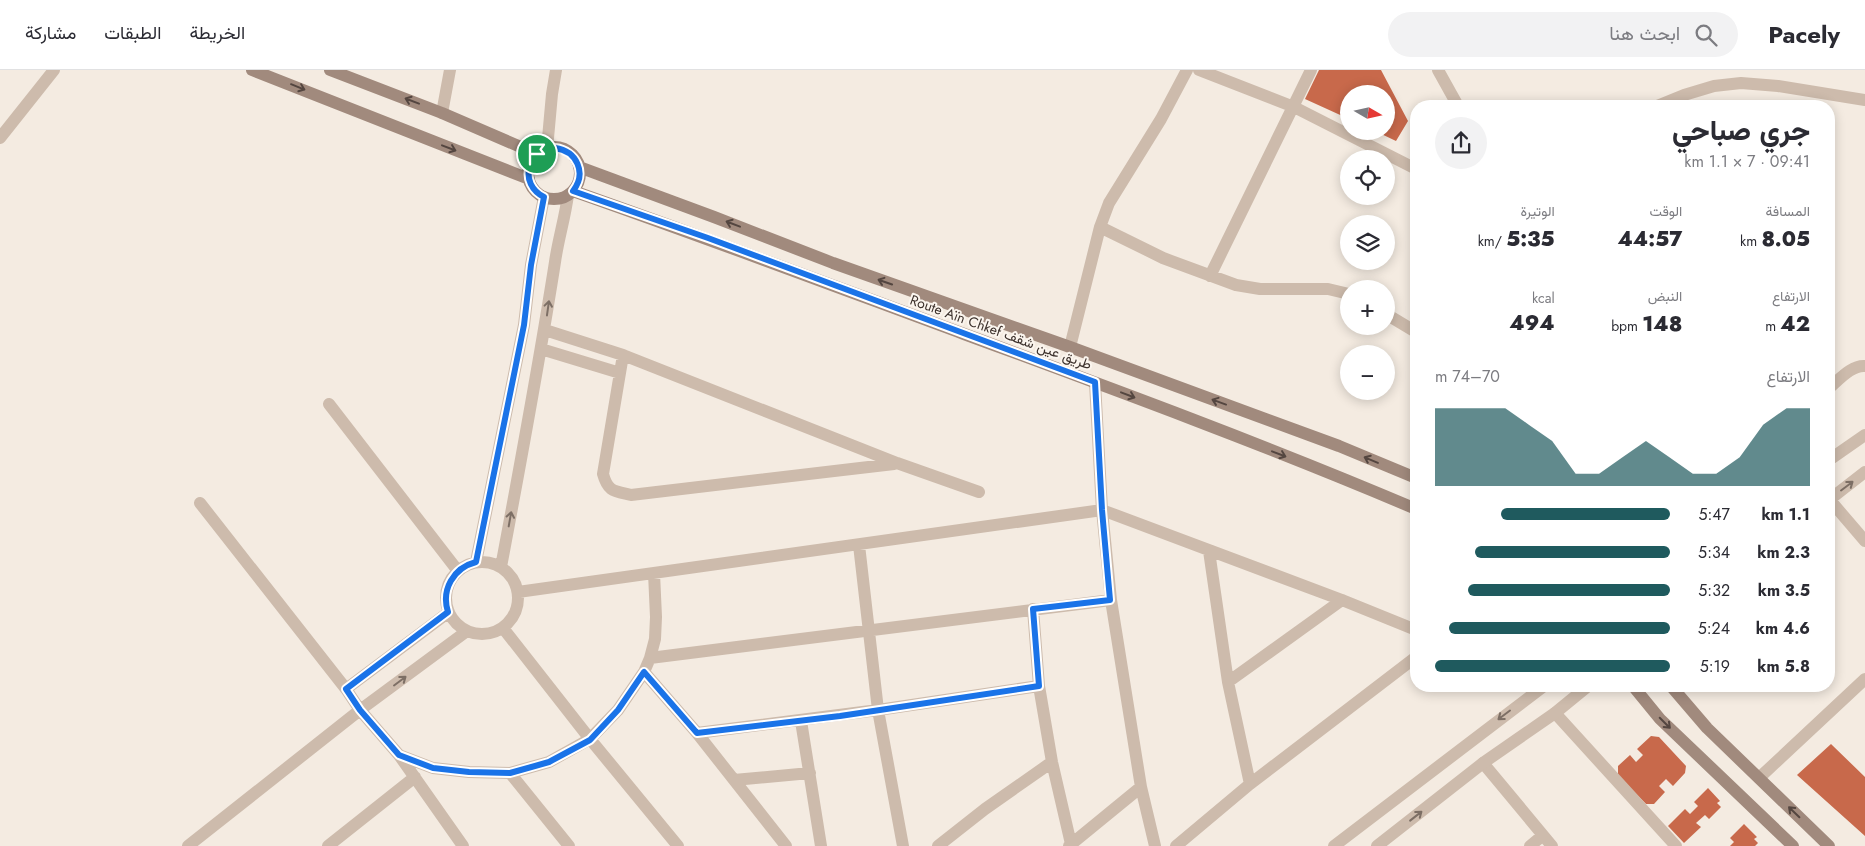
<!DOCTYPE html>
<html lang="ar">
<meta charset="utf-8">
<style>
:root{--surface:#fff;--page:#f2f2f3;--text:#2b2b33;--muted:#7c7c81;--line:#e1e1e2;--accent:#1f5a5e}
body{margin:0;font-family:Jost,Vazirmatn,sans-serif;background:var(--page);color:var(--text);direction:rtl;height:100vh;display:flex;flex-direction:column;font-size:19px;white-space:nowrap}
*{box-sizing:border-box;margin:0}
p{font-size:16px;color:var(--muted)}
.icon{flex:none;width:28px;height:28px;fill:none;stroke:currentColor;stroke-width:2;stroke-linecap:round;stroke-linejoin:round}
.map{position:relative;flex:1;overflow:hidden;direction:ltr}
.drawer{position:absolute;left:1410px;top:30px;width:425px;height:592px;display:flex;flex-direction:column;background:var(--surface);border-radius:20px;box-shadow:0 2px 12px #0003;direction:rtl}
.drawer>*{flex:none}
.needle{width:32px;rotate:99deg}
.tools{position:absolute;left:1340px;top:15px;display:grid;gap:10px}
.tools a{display:grid;place-items:center;width:55px;height:55px;border-radius:50%;background:var(--surface);box-shadow:0 2px 12px #0003;font-size:25px}
.pin{position:absolute;display:grid;place-items:center;width:42px;height:42px;color:#fff;margin:-21px;border:2px solid #fff;border-radius:50%;box-shadow:0 1px 5px #0007}
.round{display:grid;place-items:center;flex:none;width:52px;height:52px;border-radius:26px;background:var(--page)}
.overview{display:flex;align-items:center;justify-content:space-between;height:85px;padding:0 25px}
h1{font-size:28px;font-weight:800;line-height:38px}
.figures{display:grid;grid-template-columns:repeat(3,1fr);gap:8px;height:85px;padding:5px 25px}
.figures div{display:grid;align-content:center}
.figures b{font-size:21px;font-weight:800}
.figures small{font-size:14px;font-weight:400}
.figures p{font-size:14px}
.chart{height:140px;padding:10px 25px}
.chart p{display:flex;justify-content:space-between}
.chart svg{width:100%;height:90px;margin-top:5px;fill:var(--accent);opacity:.7}
ul{padding:0 25px;list-style:none;font-size:16px}
li{display:grid;grid-template-columns:80px 60px 1fr;align-items:center;height:38px}
li i{height:12px;border-radius:6px;background:var(--accent)}
header{display:flex;align-items:center;gap:30px;box-sizing:border-box;height:70px;padding:0 25px;background:var(--surface);border-bottom:1px solid var(--line)}
header strong{font-size:24px}
nav{display:flex;gap:28px;margin-inline-start:auto;font-size:18px}
.search{width:350px;height:45px;background:var(--page);display:flex;align-items:center;gap:12px;box-sizing:border-box;padding:0 18px;border-radius:28px;color:var(--muted);font-size:19px}
.map>svg:first-child{display:block}
.building{fill:#c8694b}
.lines{fill:none;stroke-linecap:round;stroke-linejoin:round}
.minor{stroke:#cdbbac;stroke-width:12}
.tertiary{stroke:#cdbbac;stroke-width:12}
.secondary{stroke:#a18a7d;stroke-width:12}
.oneway{stroke:#544640}
.oneway2{stroke:#7d6f65}
.route-casing{stroke:#fff;stroke-width:10}
.route{stroke:#1a73e8;stroke-width:6}
.labels{text-anchor:middle;stroke-width:4;stroke-linejoin:round;paint-order:stroke}
.street-label{font-size:14px;fill:#3b302b;stroke:#fbf5ee}
</style>
<header>
<strong>Pacely</strong>
<div class="search"><svg class="icon" aria-label="search" viewBox="0 0 24 24"><circle cx="10" cy="10" r="6"/><path d="M15 15l6 6"/></svg>ابحث هنا</div>
<nav><a>الخريطة</a><a>الطبقات</a><a>مشاركة</a></nav>
</header>
<div class="map">
<svg width="1865" height="776" viewBox="0 0 1865 776">
<rect width="100%" height="100%" fill="#f4ebe1"/>
<path class="building" d="M 1319,0 L 1381,0 L 1408,51 L 1396,71 L 1375,61 L 1386,61 L 1386,24 L 1349,24 L 1349,49 L 1305,29 Z
M 1651,666 L 1659,667 L 1686,696 L 1685,703 L 1673,716 L 1666,709 L 1659,716 L 1665,722 L 1654,734 L 1646,734 L 1618,705 L 1618,696 L 1630,685 L 1636,692 L 1643,685 L 1637,679 Z
M 1831,674 L 1865,707 L 1865,766 L 1797,705 Z
M 1708,718 L 1720,731 L 1717,733 L 1721,737 L 1709,749 L 1705,745 L 1696,753 L 1701,757 L 1684,773 L 1668,756 L 1685,739 L 1690,744 L 1698,736 L 1694,732 Z
M 1744,754 L 1757,767 L 1754,769 L 1758,773 L 1755,776 L 1730,776 L 1734,772 L 1730,768 Z"/>
<g class="lines">
<path class="minor" d="M 1199,0 L 1294,37 L 1416,99
M 1438,0 L 1458,36
M 1657,36 L 1684,25 L 1714,16 L 1741,13 L 1778,16 L 1865,30
M 442,43 L 450,0
M 0,68 L 54,0
M 547,79 L 552,24 L 556,0
M 1100,157 L 1163,188 L 1236,215 L 1260,219 L 1328,219 L 1349,224
M 1210,206 L 1311,0
M 1386,244 L 1416,262
M 545,260 L 623,285 L 897,393 L 979,422
M 1070,277 L 1100,157 L 1109,133 L 1161,49 L 1187,0
M 541,279 L 620,303
M 623,285 L 603,404 C 608,422 614,421 631,425 L 894,394
M 1095,313 L 1102,440 L 1111,530 L 1141,717 L 1155,776
M 1829,318 C 1839,310 1851,295 1865,296
M 329,334 L 458,501
M 1829,390 L 1865,365
M 1829,429 L 1865,471
M 1829,430 L 1865,402
M 200,433 L 346,619 L 360,640 L 399,685 L 463,776
M 859,475 L 878,640 L 903,776
M 1209,481 L 1228,612 L 1250,714
M446 528a36 36 0 1 1 72 0a36 36 0 1 1-72 0Z
M 476,492 L 524,255 L 531,195 L 544,127
M 501,497 C 520,396 539,294 555,192 C 558,170 565,148 568,125
M 518,522 L 1102,440 L 1342,530 L 1416,560
M 1033,539 L 1039,616 L 1052,692 L 1071,774
M 503,558 L 590,669 L 678,776
M 650,588 L 1111,530
M 644,602 L 697,663 L 786,776
M 1228,612 L 1342,530
M 346,619 L 449,542
M 1555,643 L 1676,776
M 801,651 L 821,776
M 697,663 L 878,640 L 1039,616
M 399,685 L 433,698 L 469,702 L 510,703 L 549,692 L 590,669 L 618,640 L 644,602 L 650,588 L 655,569 L 656,547 L 654,503
M 1483,693 L 1552,776
M 510,703 L 569,776
M 1759,708 L 1865,609
M 734,710 L 810,703
M 188,776 L 360,640 L 467,561
M 328,776 L 415,707
M 938,776 L 985,739 L 1052,692
M 1069,776 L 1141,717
M 1176,776 L 1250,714 L 1416,587
M 1530,776 L 1542,766"/>
<path class="tertiary" d="M 1334,776 L 1544,616
M 1377,776 L 1483,693 L 1555,643 L 1588,616"/>
<path class="secondary" d="M 252,0 L 529,109
M 330,0 L 442,43 L 537,84
M528 103a26 26 0 1 1 52 0a26 26 0 1 1-52 0Z
M 579,97 L 714,147 L 833,193 L 1070,277 L 1339,376 L 1416,408
M 573,121 C 704,167 834,216 964,264 C 1116,320 1268,376 1416,439
M 1633,616 L 1660,649 L 1793,776
M 1671,616 L 1707,658 L 1829,776"/>
</g>
<defs><path id="oneway-shaft" d="M-6 0H5M1.5-3L5.5 0L1.5 3" fill="none" stroke-width="1.6" stroke-linecap="round" stroke-linejoin="round" transform="scale(1.25)"/></defs>
<g class="oneway">
<use href="#oneway-shaft" transform="translate(298 17) rotate(22)"/>
<use href="#oneway-shaft" transform="translate(412 31) rotate(-159)"/>
<use href="#oneway-shaft" transform="translate(449 78) rotate(21)"/>
<use href="#oneway-shaft" transform="translate(733 154) rotate(-159)"/>
<use href="#oneway-shaft" transform="translate(885 212) rotate(-161)"/>
<use href="#oneway-shaft" transform="translate(1128 325) rotate(21)"/>
<use href="#oneway-shaft" transform="translate(1219 332) rotate(-160)"/>
<use href="#oneway-shaft" transform="translate(1279 384) rotate(21)"/>
<use href="#oneway-shaft" transform="translate(1371 390) rotate(-157)"/>
<use href="#oneway-shaft" transform="translate(1665 653) rotate(45)"/>
<use href="#oneway-shaft" transform="translate(1794 742) rotate(-136)"/>
</g>
<g class="oneway2">
<use href="#oneway-shaft" transform="translate(548 238) rotate(-82)"/>
<use href="#oneway-shaft" transform="translate(1847 416) rotate(-37)"/>
<use href="#oneway-shaft" transform="translate(510 449) rotate(-80)"/>
<use href="#oneway-shaft" transform="translate(400 611) rotate(-37)"/>
<use href="#oneway-shaft" transform="translate(1504 645) rotate(143)"/>
<use href="#oneway-shaft" transform="translate(1416 746) rotate(-38)"/>
</g>
<g class="lines">
<g class="route-casing">
<path id="route" d="M 555,78 C 577,81 587,103 573,121 L 708,168 L 1095,312 L 1102,440 L 1110,530 L 1033,539 L 1039,616 L 840,646 L 697,663 L 644,602 L 618,640 L 590,670 L 549,692 L 510,703 L 469,702 L 433,698 L 399,685 L 360,640 L 346,619 L 448,542 C 441,520 453,498 476,492 L 524,255 L 531,195 L 544,127 C 518,114 527,79 555,78 Z"/>
</g>
<use href="#route" class="route"/>
</g>
<g class="labels">
<g class="street-label">
<text transform="translate(1001 262) rotate(20)" y="5">Route Aïn Chkef طريق عين شقف</text>
</g>
</g>
</svg>
<div class="tools">
<a><svg class="needle" viewBox="-14 -14 28 28"><path d="M0-13l5 13h-10z" fill="#e53935"/><path d="M0 13l5-13h-10z" fill="#7c7c81"/></svg></a>
<a><svg class="icon" aria-label="locate" viewBox="0 0 24 24"><circle cx="12" cy="12" r="6"/><path d="M12 2v4M12 18v4M2 12h4M18 12h4"/></svg></a>
<a><svg class="icon" aria-label="layers" viewBox="0 0 24 24"><path d="M12 4l9 5-9 5-9-5zM3 14l9 5 9-5"/></svg></a>
<a>+</a>
<a>−</a>
</div>
<div class="pin" style="left:537px;top:84px;background:#1e9e55"><svg class="icon" aria-label="arrive" viewBox="0 0 24 24"><path d="M6 21V4h12l-3 4 3 4H6"/></svg></div>
<section class="drawer">
<div class="overview"><div><h1>جري صباحي</h1><p>09:41 · 7 × 1.1 km</p></div><a class="round"><svg class="icon" aria-label="share" viewBox="0 0 24 24"><path d="M12 15V3M7 8l5-5 5 5M5 13v7h14v-7"/></svg></a></div>
<div class="figures">
<div><p>المسافة</p><b>8.05<small> km</small></b></div>
<div><p>الوقت</p><b>44:57</b></div>
<div><p>الوتيرة</p><b>5:35<small> /km</small></b></div>
</div>
<div class="figures">
<div><p>الارتفاع</p><b>42<small> m</small></b></div>
<div><p>النبض</p><b>148<small> bpm</small></b></div>
<div><p>kcal</p><b>494</b></div>
</div>
<div class="chart"><p><span>الارتفاع</span>70–74 m</p>
<svg viewBox="0 0 160 44" preserveAspectRatio="none"><path d="M0 44V6L10 6L20 6L30 6L40 14L50 22L60 38L70 38L80 30L90 22L100 30L110 38L120 38L130 30L140 14L150 6L160 6V44z"/></svg>
</div>
<ul>
<li><b>1.1 km</b>5:47<i style="width:72%"></i></li>
<li><b>2.3 km</b>5:34<i style="width:83%"></i></li>
<li><b>3.5 km</b>5:32<i style="width:86%"></i></li>
<li><b>4.6 km</b>5:24<i style="width:94%"></i></li>
<li><b>5.8 km</b>5:19<i style="width:100%"></i></li>
</ul>
</section>
</div>
